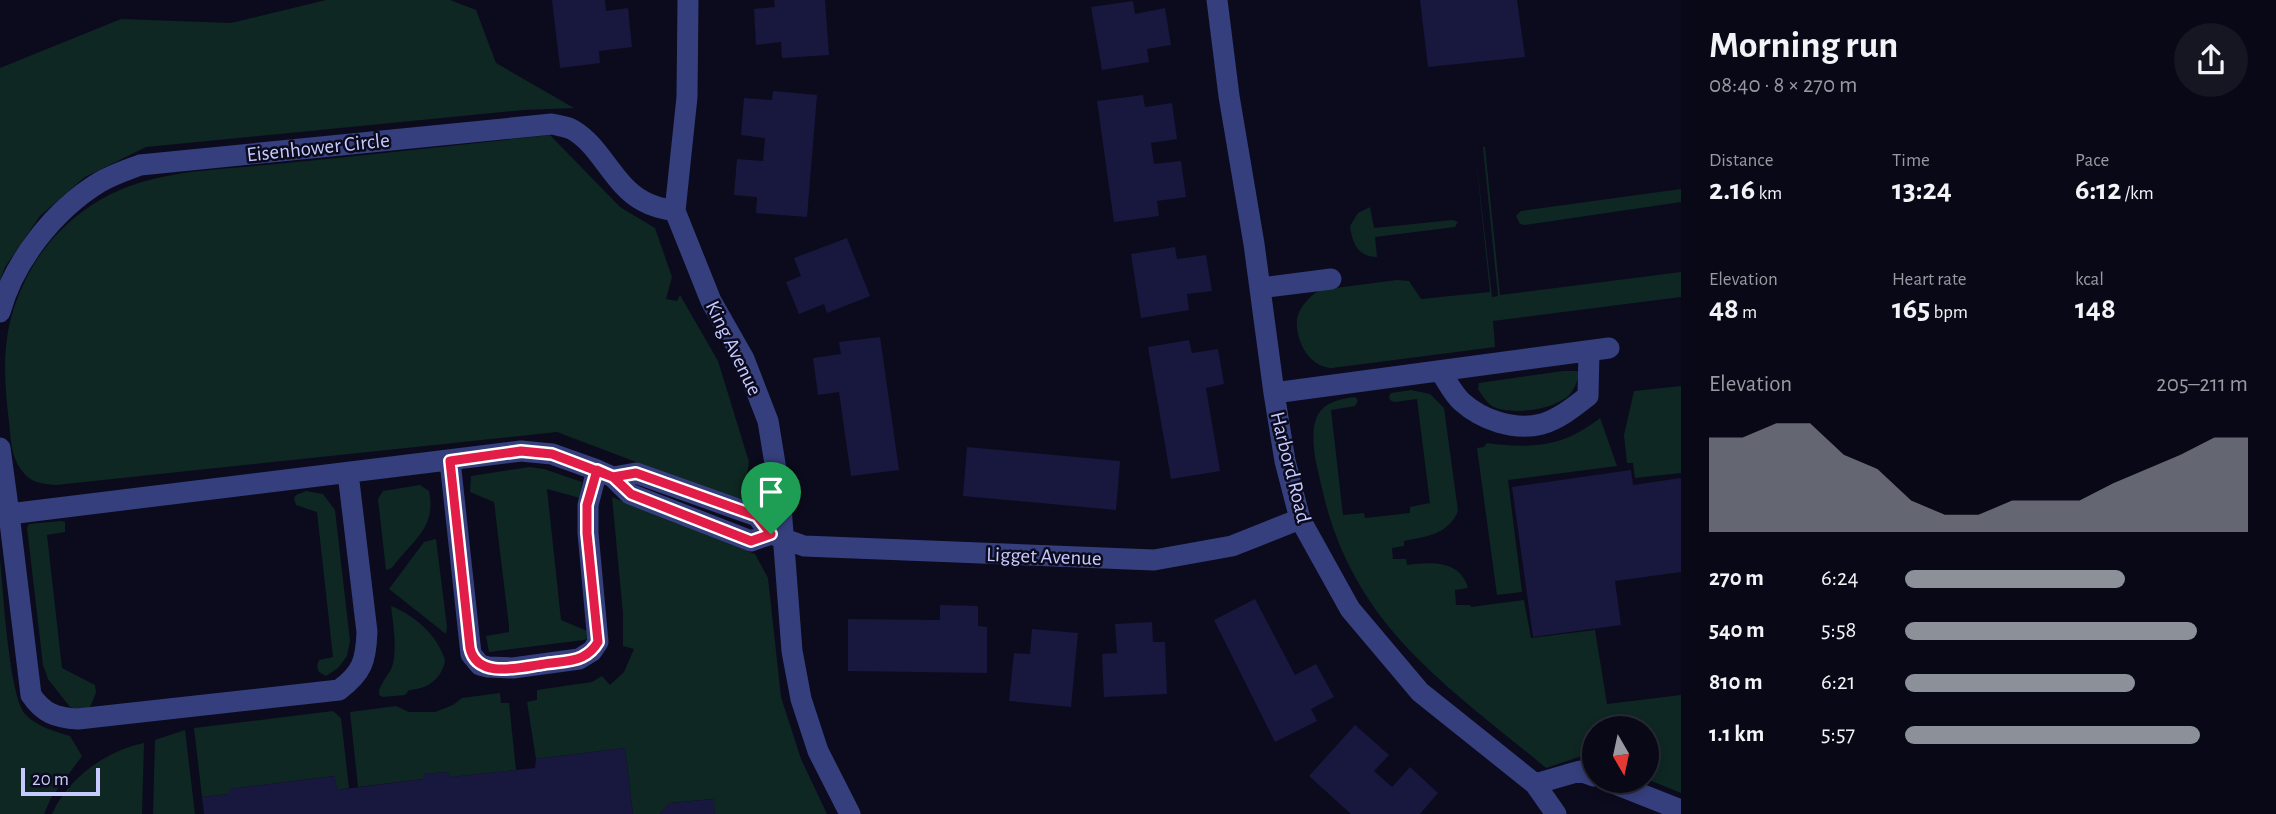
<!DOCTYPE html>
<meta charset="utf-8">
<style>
:root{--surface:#080816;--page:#161623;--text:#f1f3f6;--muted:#989aa1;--line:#292935;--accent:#8c9099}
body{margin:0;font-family:"Alegreya Sans",sans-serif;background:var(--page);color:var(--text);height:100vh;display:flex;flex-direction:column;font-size:26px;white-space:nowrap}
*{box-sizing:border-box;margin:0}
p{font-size:23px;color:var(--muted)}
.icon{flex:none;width:38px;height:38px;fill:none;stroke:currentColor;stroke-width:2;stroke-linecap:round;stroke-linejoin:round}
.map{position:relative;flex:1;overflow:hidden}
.drawer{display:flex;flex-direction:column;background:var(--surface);width:595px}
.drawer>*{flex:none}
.needle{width:46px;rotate:171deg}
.buttons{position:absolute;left:1582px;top:716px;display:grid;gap:14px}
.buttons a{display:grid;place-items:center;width:77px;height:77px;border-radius:50%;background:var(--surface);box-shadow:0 4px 10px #0003,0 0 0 2px var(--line);font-size:35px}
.scale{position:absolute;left:21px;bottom:18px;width:79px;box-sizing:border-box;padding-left:7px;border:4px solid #c7caff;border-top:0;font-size:19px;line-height:24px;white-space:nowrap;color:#c7caff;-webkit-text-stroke:5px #0b0b1d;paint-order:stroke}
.pin{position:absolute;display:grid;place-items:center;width:60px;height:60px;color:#fff;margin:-72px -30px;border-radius:50% 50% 50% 0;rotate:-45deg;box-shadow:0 0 7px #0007}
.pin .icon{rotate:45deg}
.round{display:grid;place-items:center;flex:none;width:74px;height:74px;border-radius:37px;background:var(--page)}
.head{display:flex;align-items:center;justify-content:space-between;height:119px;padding:0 28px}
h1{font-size:38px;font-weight:700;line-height:52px}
.stats{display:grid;grid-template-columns:repeat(3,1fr);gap:10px;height:119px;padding:7px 28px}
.stats div{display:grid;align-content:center}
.stats b{font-size:30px;font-weight:700}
.stats small{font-size:19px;font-weight:400}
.stats p{font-size:19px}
.chart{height:196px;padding:14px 28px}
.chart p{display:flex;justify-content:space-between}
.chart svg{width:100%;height:126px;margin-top:7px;fill:var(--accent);opacity:.7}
ul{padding:0 28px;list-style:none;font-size:23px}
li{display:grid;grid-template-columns:112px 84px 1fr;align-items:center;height:52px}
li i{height:18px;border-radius:9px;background:var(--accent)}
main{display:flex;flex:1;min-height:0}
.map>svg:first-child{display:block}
.green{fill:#0e2722}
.building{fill:#18173e}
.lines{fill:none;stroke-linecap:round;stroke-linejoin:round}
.minor{stroke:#353f7d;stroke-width:21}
.route-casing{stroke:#fff;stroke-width:14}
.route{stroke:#e11d48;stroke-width:9}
.labels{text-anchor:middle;stroke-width:5;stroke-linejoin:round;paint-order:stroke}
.street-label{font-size:21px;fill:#c7caff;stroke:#0b0b1d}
</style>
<main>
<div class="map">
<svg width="1681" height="814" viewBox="0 0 1681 814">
<rect width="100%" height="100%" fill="#0b0b1d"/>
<path class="green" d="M 326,0 L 450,0 L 476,10 L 496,63 L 574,108 L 523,110 L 146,147 L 85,177 L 40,216 L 5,267 L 0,281 L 0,68 L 121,19 L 231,23 Z
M 550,135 L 620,207 L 655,228 L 672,277 L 666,299 L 677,301 L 680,295 L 718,361 L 749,462 L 745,488 L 749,493 L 745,498 L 734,499 L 557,432 L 56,485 C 43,484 31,483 23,472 C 11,458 11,440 9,422 C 3,372 1,330 24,283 C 41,245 74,212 111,194 C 161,169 222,170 276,164 C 368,155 459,145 550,135 Z
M 1483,147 L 1485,147 L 1500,295 L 1681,272 L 1681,297 L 1493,321 L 1495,347 L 1332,368 C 1310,368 1295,341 1297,320 C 1298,308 1311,295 1320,290 L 1397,280 L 1409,281 L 1421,299 L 1490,292 L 1475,149 L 1492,297 L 1498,296 Z
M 1681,189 L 1681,202 L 1525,225 L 1520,224 L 1516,216 L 1521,211 Z
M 1370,207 L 1374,228 L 1453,220 L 1458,222 L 1455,227 L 1375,237 L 1377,257 C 1358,257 1352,243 1350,226 L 1358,213 Z
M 1563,371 L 1577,371 L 1580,374 C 1577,380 1575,389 1570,394 C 1556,410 1510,416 1492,406 C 1486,402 1482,395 1478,389 L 1479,383 Z
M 1681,386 L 1681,473 L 1635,478 L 1633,463 L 1627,463 L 1624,435 L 1634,391 Z
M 1411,390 L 1430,394 L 1444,408 L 1458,511 C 1448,535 1427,536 1404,541 L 1404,546 L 1392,548 L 1393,559 L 1406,559 L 1407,565 C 1431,562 1460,560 1468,588 L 1455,590 L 1456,605 L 1470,605 L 1471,607 L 1524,600 L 1531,638 L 1595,630 L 1607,704 L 1681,695 L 1681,793 L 1647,779 L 1647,728 L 1594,728 L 1594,758 L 1585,755 L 1546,768 C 1448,686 1357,629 1324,497 C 1321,482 1316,466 1314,450 C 1311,415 1319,401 1355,397 L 1358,400 L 1355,406 L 1331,410 L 1343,515 L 1364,513 L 1365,518 L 1410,513 L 1410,507 L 1430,503 L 1417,399 L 1394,402 L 1390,400 L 1389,396 L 1391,393 Z
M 1600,418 L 1617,466 L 1508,480 L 1522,592 L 1497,595 L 1477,448 L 1484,447 L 1487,443 C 1532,449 1563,447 1600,418 Z
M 529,467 L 544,469 L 582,482 L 580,498 L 547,489 L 561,620 L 587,631 L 588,638 L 584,640 L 489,652 L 486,636 L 509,632 L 509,626 L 494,502 L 470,492 L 471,476 Z
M 420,485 L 429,491 C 437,529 411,541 392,568 L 386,570 L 378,499 L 383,491 Z
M 306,491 L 323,494 L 335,510 L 350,641 L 347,656 L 338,668 L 326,676 L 319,672 L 317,666 L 319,660 L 333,657 L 317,512 L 296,505 L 294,498 L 296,495 Z
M 612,497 L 755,554 L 768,578 L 781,697 L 801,759 L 827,814 L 715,814 L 713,799 L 669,803 L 660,814 L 633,814 L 625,748 L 536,759 L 527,702 L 537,700 L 537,690 L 592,682 L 602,676 L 610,685 L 624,672 L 634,649 L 623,646 L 623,614 Z
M 61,521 L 65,522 L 65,532 L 47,535 L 62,668 L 95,685 L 96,693 L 90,707 L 82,710 L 70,707 L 48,679 L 43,665 L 27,528 L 29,524 Z
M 436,539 L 447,627 L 446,634 L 389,589 L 424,542 Z
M 0,559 C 3,588 9,699 26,715 C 36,726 56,732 70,736 L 82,756 L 51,798 L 44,814 L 0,814 Z
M 391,606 C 414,615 439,636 445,661 C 441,680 427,689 409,690 L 405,695 L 383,697 L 379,695 C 378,684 390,675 393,664 C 397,645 393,624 391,606 Z
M 500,693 L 501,703 L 509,703 L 516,770 L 451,777 L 448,772 L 425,774 L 423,779 L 358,787 L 350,712 L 396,706 L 409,712 L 435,712 L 453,705 L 462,698 Z
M 333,711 L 341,718 L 349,788 L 337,790 L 334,776 L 229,789 L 229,794 L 202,797 L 194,728 Z
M 185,730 L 195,814 L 153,814 L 155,740 Z
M 144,743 L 142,814 L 52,814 C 68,778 106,751 144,743 Z"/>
<path class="building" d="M 552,0 L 605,0 L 606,11 L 628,8 L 632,47 L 599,51 L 600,63 L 560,68 Z
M 774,0 L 825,0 L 829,55 L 782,58 L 781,42 L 756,45 L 754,9 L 775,7 Z
M 1420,0 L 1517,0 L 1525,57 L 1428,67 Z
M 1133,1 L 1135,14 L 1165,8 L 1171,45 L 1147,49 L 1149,62 L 1102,70 L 1091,7 Z
M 773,91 L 817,95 L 807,217 L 756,213 L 757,197 L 734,195 L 737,159 L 763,161 L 765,138 L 741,135 L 744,98 L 772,100 Z
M 1143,95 L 1145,107 L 1172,103 L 1177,139 L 1151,143 L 1154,164 L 1181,161 L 1186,197 L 1157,201 L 1159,216 L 1114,222 L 1097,101 Z
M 847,238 L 870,296 L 827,313 L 824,304 L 799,314 L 786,282 L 801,276 L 794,258 Z
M 1175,247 L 1177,259 L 1206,255 L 1212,291 L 1187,294 L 1189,310 L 1141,318 L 1131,254 Z
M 880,337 L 899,470 L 851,476 L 839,392 L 818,395 L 813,358 L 841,354 L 839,342 Z
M 1189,340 L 1192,353 L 1218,349 L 1224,384 L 1206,388 L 1220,471 L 1171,479 L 1148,347 Z
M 967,447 L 1120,461 L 1116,510 L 963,496 Z
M 1631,470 L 1633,485 L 1681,478 L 1681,572 L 1615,581 L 1621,625 L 1533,637 L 1512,487 Z
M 1255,599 L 1295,675 L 1316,664 L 1334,697 L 1311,709 L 1317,721 L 1275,742 L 1214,620 Z
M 940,605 L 978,606 L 978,626 L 987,627 L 987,673 L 848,671 L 848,619 L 940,620 Z
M 1152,622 L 1153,642 L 1165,642 L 1167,694 L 1104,697 L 1102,654 L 1117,653 L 1115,624 Z
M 1032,629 L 1078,633 L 1071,707 L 1009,701 L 1014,653 L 1030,654 Z
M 1355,725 L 1389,755 L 1374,771 L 1392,787 L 1410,767 L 1438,793 L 1420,814 L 1351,814 L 1309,776 Z
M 625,748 L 633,814 L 204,814 L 202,797 L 229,794 L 229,789 L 335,776 L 337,790 L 423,779 L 424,774 L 448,772 L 451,777 L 535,768 L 536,759 Z
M 714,799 L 715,814 L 660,814 L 669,803 Z"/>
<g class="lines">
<path class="minor" d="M 688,0 L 687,97 L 675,211 L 711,301 L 744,359 L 768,421 L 780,494 L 792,651 L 801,699 L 818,751 L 850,814
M 1217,0 L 1229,96 L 1254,244 L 1274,393 L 1285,461 L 1300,519 L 1350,609 L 1420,692 L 1535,784 L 1556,814
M 1260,288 L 1331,279
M 0,312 C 14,261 54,210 100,182 C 112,175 127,170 140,165 L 552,124 C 559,126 567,126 573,130 C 601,146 613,185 643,201 C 653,207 664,209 675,211
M 1440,371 C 1447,381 1453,394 1462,402 C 1482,420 1514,431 1542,424 C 1559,419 1574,407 1588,396 L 1589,351
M 1274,393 L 1609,348
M 0,448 L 9,514 L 521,451 L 552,454 L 597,470 L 613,477 L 630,494 L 751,541 L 771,534
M 450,461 L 471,654 L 480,665 L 488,667 L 513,668 L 579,659 L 592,651 L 598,642 L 588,533 L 588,505 L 597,470
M 613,477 L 636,473 L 757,516 L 771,534 L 804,546 L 1154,560 L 1232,546 L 1300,519
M 9,514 L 31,695 C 43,713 56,718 78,719 L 339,690 C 362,673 366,661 367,632 L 348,473
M 1605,780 L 1681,810
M 1535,784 L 1580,771 L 1594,776"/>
</g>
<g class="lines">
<g class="route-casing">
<path id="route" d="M 771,534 L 757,516 L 636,473 L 613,477 L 552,454 L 521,451 L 450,461 L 470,648 C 477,680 521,667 544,664 C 556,662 572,662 582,657 C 590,653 594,649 598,642 L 587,533 L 587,505 L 597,470 L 613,477 L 631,494 L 751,541 L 771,534"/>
</g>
<use href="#route" class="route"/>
</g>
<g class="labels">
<g class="street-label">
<text transform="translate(318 147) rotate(-6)" y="7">Eisenhower Circle</text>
<text transform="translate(734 348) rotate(64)" y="7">King Avenue</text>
<text transform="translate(1291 467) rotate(76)" y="7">Harbord Road</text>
<text transform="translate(1044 556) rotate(2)" y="7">Ligget Avenue</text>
</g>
</g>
</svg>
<div class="buttons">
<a><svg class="needle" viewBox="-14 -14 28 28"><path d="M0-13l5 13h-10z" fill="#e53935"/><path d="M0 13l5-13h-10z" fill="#989aa1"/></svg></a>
</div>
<div class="scale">20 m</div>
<div class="pin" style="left:771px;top:534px;background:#1e9e55"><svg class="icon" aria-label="arrive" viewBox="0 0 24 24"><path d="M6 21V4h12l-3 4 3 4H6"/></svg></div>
</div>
<section class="drawer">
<div class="head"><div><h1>Morning run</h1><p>08:40 · 8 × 270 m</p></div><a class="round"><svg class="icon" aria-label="share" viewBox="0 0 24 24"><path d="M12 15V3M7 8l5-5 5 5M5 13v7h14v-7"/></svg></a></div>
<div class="stats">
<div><p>Distance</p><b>2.16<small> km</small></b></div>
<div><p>Time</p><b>13:24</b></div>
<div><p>Pace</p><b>6:12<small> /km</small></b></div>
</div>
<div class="stats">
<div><p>Elevation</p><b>48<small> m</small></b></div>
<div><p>Heart rate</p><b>165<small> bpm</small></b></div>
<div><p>kcal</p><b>148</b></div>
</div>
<div class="chart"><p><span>Elevation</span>205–211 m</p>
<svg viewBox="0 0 160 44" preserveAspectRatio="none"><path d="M0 44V11L10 11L20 6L30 6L40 17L50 22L60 33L70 38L80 38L90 33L100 33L110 33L120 27L130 22L140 17L150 11L160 11V44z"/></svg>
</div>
<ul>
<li><b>270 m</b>6:24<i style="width:64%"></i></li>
<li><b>540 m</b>5:58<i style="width:85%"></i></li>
<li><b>810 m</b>6:21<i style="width:67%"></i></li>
<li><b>1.1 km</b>5:57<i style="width:86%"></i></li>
</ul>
</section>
</main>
